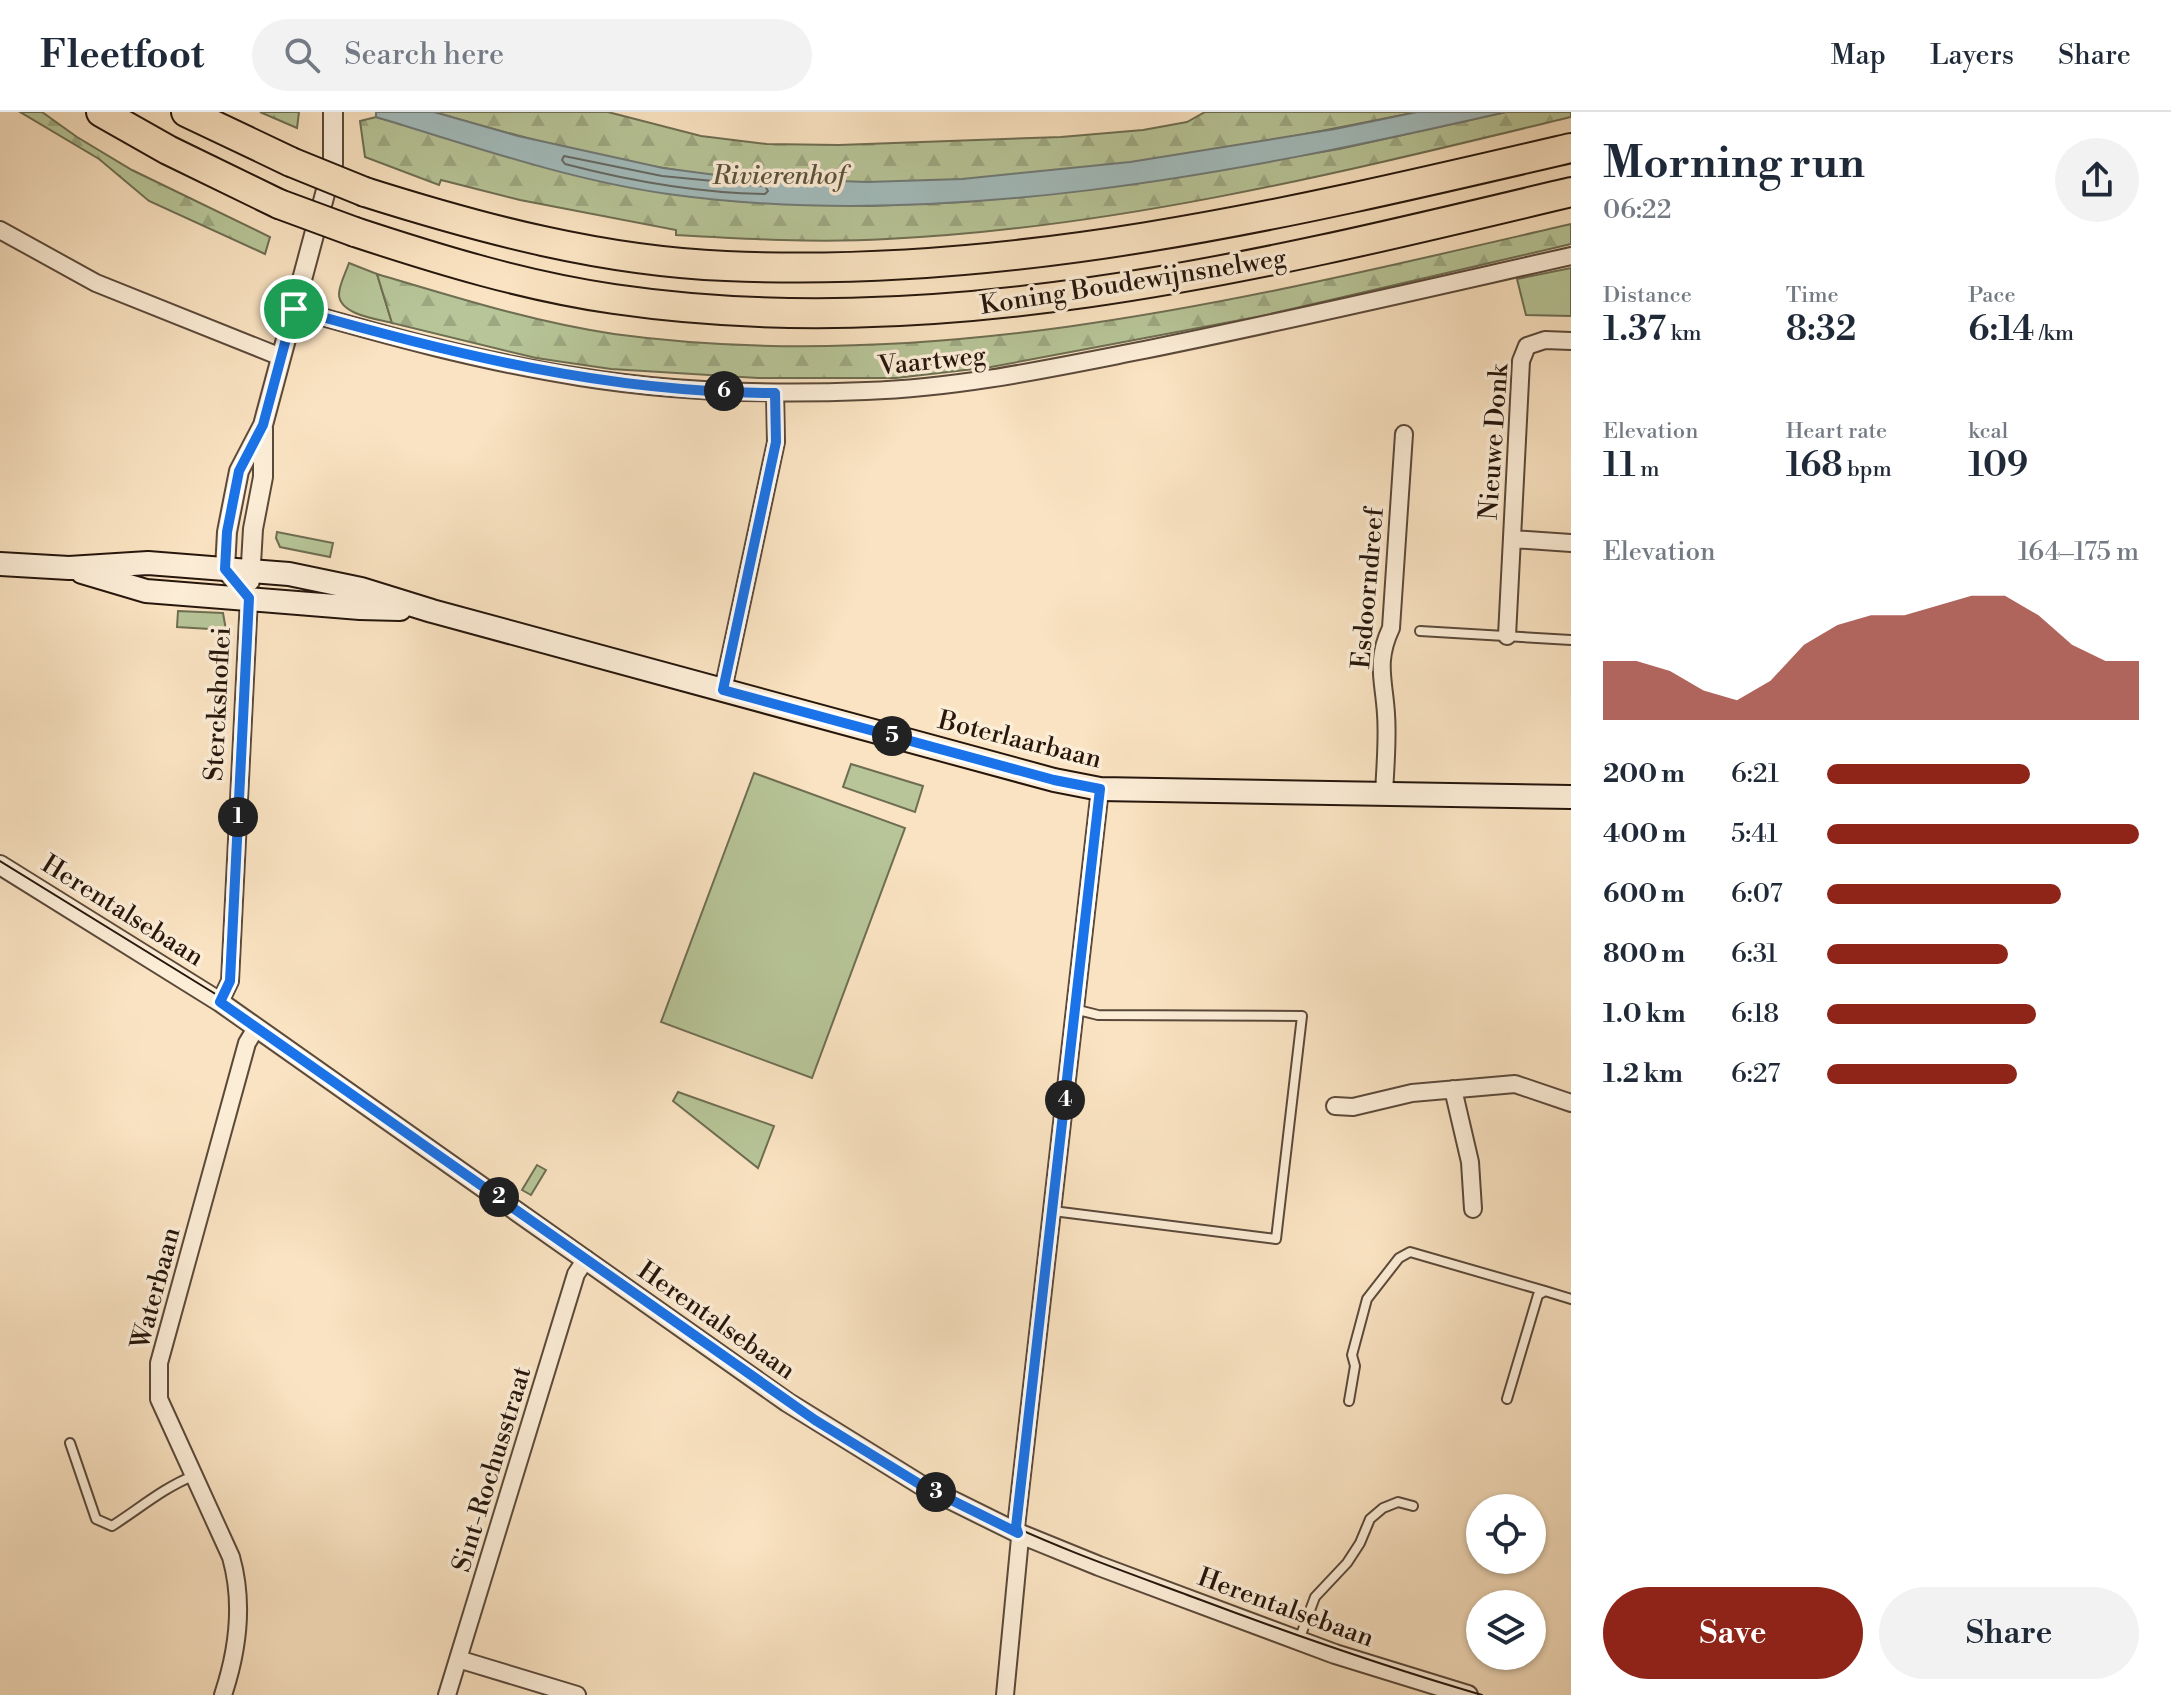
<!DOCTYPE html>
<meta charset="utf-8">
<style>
:root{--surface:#fff;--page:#f2f2f3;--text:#1f2937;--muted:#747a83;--line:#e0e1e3;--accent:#8f2418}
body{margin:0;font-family:"Libre Bodoni",serif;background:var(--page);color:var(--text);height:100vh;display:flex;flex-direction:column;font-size:30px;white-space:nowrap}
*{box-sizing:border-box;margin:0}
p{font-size:26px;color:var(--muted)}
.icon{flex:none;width:44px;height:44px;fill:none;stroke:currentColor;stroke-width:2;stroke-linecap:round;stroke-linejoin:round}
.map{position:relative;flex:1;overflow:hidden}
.details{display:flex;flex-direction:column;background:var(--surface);width:600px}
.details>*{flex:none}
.controls{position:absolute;left:1466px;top:1382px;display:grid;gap:16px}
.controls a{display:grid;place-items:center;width:80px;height:80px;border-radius:50%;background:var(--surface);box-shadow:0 2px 6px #0004;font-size:40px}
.pin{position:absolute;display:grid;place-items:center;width:68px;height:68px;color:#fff;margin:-34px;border:4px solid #fff;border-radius:50%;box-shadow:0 2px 8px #0007}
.km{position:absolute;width:40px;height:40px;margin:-20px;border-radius:50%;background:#222;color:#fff;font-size:22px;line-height:40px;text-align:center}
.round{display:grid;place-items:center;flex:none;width:84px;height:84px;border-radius:42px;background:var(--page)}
.headline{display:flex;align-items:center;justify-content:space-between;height:136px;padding:0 32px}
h1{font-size:44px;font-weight:600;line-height:60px}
.metrics{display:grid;grid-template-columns:repeat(3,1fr);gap:12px;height:136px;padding:8px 32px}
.metrics div{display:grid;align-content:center}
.metrics b{font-size:34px;font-weight:600}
.metrics small{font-size:22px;font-weight:400}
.metrics p{font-size:22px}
.chart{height:224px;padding:16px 32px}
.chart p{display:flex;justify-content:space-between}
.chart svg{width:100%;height:144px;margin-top:8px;fill:var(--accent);opacity:.7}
.primary-button{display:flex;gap:16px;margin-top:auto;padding:16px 32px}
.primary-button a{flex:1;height:92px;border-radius:48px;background:var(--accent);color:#fff;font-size:32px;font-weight:600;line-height:92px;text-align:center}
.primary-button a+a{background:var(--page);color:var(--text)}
ul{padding:0 32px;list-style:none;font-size:26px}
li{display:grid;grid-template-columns:128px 96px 1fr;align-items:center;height:60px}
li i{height:20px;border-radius:10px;background:var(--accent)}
header{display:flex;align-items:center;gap:48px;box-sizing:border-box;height:112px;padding:0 40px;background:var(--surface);border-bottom:2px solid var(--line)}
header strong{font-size:38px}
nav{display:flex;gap:44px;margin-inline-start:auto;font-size:28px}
.search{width:560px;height:72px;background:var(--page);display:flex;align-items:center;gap:20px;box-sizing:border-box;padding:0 28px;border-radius:44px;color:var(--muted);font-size:30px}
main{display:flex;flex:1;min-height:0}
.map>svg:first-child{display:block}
.green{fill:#b7c598;stroke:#6e6e52;stroke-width:2}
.forest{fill:url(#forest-firs);stroke:#6e6e52;stroke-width:2}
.water{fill:#a2bcbd;stroke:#707a76;stroke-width:2}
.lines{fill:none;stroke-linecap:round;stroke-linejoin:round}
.shore{stroke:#646964;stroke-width:2}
.service-casing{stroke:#5b493a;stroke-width:12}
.minor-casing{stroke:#5b493a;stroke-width:20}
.tertiary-casing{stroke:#5b493a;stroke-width:22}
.secondary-casing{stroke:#26160c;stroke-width:26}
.motorway-casing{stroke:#26160c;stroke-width:32}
.service{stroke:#fcedd7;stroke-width:8}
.minor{stroke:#fcedd7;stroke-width:16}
.tertiary{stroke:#fcedd7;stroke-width:18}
.secondary{stroke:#fcedd7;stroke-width:22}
.motorway{stroke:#fae3c2;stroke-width:28}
.tram{stroke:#26160c;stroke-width:2}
.motorway-bridge-casing{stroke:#26160c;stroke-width:32;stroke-linecap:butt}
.motorway-bridge{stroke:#fae3c2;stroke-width:28}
.route-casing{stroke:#fff;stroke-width:16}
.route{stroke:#1a73e8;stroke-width:10}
.labels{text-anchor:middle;stroke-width:7;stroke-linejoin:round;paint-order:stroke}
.park-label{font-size:26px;font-style:italic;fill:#59533d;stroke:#fcedd7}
.street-label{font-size:26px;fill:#26160c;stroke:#fcedd7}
</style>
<header>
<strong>Fleetfoot</strong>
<div class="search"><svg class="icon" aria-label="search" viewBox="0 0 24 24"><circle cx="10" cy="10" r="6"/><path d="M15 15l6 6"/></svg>Search here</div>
<nav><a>Map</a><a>Layers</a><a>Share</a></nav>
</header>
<main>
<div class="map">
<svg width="1571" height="1583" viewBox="0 0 1571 1583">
<defs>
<pattern id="forest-firs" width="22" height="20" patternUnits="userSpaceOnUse" patternTransform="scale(2)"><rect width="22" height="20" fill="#b7c598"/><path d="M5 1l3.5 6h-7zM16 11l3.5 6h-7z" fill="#9da882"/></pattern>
</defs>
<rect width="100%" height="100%" fill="#fae3c2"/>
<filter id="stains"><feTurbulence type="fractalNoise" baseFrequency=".0025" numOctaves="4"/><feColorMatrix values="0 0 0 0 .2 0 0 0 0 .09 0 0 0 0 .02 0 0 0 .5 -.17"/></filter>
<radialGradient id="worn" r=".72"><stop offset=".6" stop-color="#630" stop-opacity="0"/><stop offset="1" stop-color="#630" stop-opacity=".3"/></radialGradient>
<path class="green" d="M 349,151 L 377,162 L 392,211 C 378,207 339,203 339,182 C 339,173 346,160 349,151 Z
M 1571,156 L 1571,204 L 1526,203 L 1517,167 Z
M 277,420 L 333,431 L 330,445 L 280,435 L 276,426 Z
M 178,499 L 223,501 L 226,518 L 177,515 Z
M 851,652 L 923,674 L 915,700 L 843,675 Z
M 754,661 L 905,716 L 812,966 L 661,910 Z
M 678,980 L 774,1014 L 758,1056 L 673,989 Z
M 537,1053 L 546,1058 L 531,1083 L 522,1078 Z"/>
<path class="forest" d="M 20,0 L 42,0 L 77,25 L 132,58 L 270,125 L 265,142 L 149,89 L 99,47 Z
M 260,0 L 299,0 L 297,16 Z
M 434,0 L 608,0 L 701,24 L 767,32 L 839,33 L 1061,25 L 1143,18 L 1187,10 L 1205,0 L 1417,0 C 1193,46 959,87 730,65 C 629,55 530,28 434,0 Z
M 1506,0 L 1571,0 L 1571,5 C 1347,59 1119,116 887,127 C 817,131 746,127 676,123 L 676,118 L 520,88 L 441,68 L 439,73 L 365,45 L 360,9 L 376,5 L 588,66 L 733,89 L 869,94 L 964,90 L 1136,71 L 1339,37 Z
M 1571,112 L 1571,132 L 1262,204 L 991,255 L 896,266 L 758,266 L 611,257 L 536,246 L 392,211 L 377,162 C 455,185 533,210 614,222 C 936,266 1259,184 1571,112 Z"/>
<path class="water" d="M 376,0 L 434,0 L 518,24 L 663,56 L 731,65 L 867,70 L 962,67 L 1130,50 L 1335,17 L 1417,0 L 1506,0 C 1240,61 941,120 668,82 C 569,68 472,34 376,5 Z"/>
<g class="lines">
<path class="shore" d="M 564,44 L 662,64 L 765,74 L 768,79 L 765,82 C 697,81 630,69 565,52 L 562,48 Z"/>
<g class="service-casing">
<path id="service" d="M 1420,519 L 1571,528
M 1053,1099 L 1276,1127 L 1302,904 L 1098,903 L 1074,897
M 1507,1287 L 1538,1183 L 1545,1179 L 1571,1187
M 1349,1289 L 1355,1254 L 1352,1243 L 1367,1187 L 1399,1146 L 1410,1140 L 1545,1179
M 70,1331 L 96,1407 L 112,1414 C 139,1397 163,1376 193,1364
M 1299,1528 L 1315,1485 L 1347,1451 L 1360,1431 L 1370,1407 L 1383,1396 L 1398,1390 L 1413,1394"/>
</g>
<g class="minor-casing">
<path id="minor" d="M 0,118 L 96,171 L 281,245
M 294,197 C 388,224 483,250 580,265 C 674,280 771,283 866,279 C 960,276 1052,256 1144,238 C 1287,209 1429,176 1571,144
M 1512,427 L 1571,431
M 1507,524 L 1521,249 L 1527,234 L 1545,228 L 1571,229
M 723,578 L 776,330 L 775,281
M 1384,683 C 1385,657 1388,628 1386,602 C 1384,568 1375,550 1391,516 L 1404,322
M 220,890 L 230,869 L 249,486
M 1453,977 L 1470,1050 L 1473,1097
M 1335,994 L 1353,995 L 1412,981 L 1515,972 L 1571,991
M 458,1547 L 577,1583
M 223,1583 C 238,1538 244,1491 231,1445 L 159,1287 L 159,1251 L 247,931 L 256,916
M 447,1583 L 576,1162 L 586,1147
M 1005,1583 L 1020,1426 L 1016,1415 L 1100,677"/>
</g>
<g class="tertiary-casing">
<path id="tertiary" d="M 250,469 L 253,417 L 263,365 L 263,316
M 249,486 L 225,457 L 227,420 L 239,359 L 263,313 L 333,52 L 333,0
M 0,753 L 220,890 L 787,1290 L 921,1373 L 1018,1421 L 1099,1454 L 1335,1542 L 1468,1583"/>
</g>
<g class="secondary-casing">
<path id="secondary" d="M 0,452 L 69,456 L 148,451 L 289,462 L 361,477 L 432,499 L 1054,668 L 1100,677 L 1571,685
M 82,460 L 146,479 L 360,496 L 400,497"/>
</g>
<g class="motorway-casing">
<path id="motorway" d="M 101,0 L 168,38 L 279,92
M 186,0 L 291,50
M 365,80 C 482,117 602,149 726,154 C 1014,167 1292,101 1571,36
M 355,120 C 440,148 525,174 614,187 C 937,234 1258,155 1571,80"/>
</g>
<use href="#service" class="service"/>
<use href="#minor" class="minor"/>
<use href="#tertiary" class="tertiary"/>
<use href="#secondary" class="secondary"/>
<use href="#motorway" class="motorway"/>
<path class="tram" d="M 0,749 L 222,886 L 789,1286 C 853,1329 918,1369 987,1402 C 1056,1436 1129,1461 1201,1488 C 1294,1523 1386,1555 1482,1583"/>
<g class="motorway-bridge-casing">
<path id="motorway-bridge" d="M 291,50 L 365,80
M 279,92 L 355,120"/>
</g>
<use href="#motorway-bridge" class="motorway-bridge"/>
</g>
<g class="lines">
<g class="route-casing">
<path id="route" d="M 294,197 C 451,242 610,281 775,281 L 776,330 L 723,578 L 1054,668 L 1100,677 L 1016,1415 L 1018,1421 L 921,1373 L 815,1308 L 220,890 L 230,869 L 249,486 L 225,457 L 227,420 L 239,359 L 263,313 Z"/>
</g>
<use href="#route" class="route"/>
</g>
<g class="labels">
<g class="park-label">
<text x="779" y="72">Rivierenhof</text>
</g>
<g class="street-label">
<text transform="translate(1133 169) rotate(-9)" y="9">Koning Boudewijnsnelweg</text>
<text transform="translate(932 248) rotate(-6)" y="9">Vaartweg</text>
<text transform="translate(1493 330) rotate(-86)" y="9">Nieuwe Donk</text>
<text transform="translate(1367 476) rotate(-85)" y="9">Esdoorndreef</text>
<text transform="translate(217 592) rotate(-87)" y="9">Sterckshoflei</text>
<text transform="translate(1020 627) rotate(14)" y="9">Boterlaarbaan</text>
<text transform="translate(123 798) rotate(32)" y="9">Herentalsebaan</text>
<text transform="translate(155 1176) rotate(-75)" y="9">Waterbaan</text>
<text transform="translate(717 1208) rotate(35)" y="9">Herentalsebaan</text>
<text transform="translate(491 1357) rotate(-73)" y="9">Sint-Rochusstraat</text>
<text transform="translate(1286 1495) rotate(20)" y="9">Herentalsebaan</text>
</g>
</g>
<rect width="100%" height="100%" filter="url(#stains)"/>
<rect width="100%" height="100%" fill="url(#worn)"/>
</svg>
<div class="controls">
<a><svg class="icon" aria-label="locate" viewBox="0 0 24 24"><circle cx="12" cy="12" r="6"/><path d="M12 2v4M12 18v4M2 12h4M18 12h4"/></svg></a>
<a><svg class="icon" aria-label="layers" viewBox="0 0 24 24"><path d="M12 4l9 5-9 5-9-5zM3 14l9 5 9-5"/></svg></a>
</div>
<div class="pin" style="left:294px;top:197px;background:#1e9e55"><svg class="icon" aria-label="arrive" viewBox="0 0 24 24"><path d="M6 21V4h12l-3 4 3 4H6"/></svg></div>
<b class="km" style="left:238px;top:705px">1</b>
<b class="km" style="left:499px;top:1085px">2</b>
<b class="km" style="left:936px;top:1380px">3</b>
<b class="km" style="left:1065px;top:988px">4</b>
<b class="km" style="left:892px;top:624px">5</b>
<b class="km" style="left:724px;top:279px">6</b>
</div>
<section class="details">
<div class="headline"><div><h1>Morning run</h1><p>06:22</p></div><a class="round"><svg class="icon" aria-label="share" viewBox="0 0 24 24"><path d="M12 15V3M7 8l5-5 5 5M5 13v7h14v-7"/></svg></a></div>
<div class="metrics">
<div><p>Distance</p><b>1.37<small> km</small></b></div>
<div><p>Time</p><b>8:32</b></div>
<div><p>Pace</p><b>6:14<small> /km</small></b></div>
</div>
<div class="metrics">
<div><p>Elevation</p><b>11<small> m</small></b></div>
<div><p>Heart rate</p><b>168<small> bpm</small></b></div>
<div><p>kcal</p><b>109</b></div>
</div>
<div class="chart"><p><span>Elevation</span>164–175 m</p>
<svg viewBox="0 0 160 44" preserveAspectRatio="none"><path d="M0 44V26L10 26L20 29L30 35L40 38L50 32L60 21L70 15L80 12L90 12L100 9L110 6L120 6L130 12L140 21L150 26L160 26V44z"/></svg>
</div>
<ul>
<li><b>200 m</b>6:21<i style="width:65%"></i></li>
<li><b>400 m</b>5:41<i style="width:100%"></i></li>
<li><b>600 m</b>6:07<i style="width:75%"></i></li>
<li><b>800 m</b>6:31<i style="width:58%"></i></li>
<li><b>1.0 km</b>6:18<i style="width:67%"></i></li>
<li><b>1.2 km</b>6:27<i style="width:61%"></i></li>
</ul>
<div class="primary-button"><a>Save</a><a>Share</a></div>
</section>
</main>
